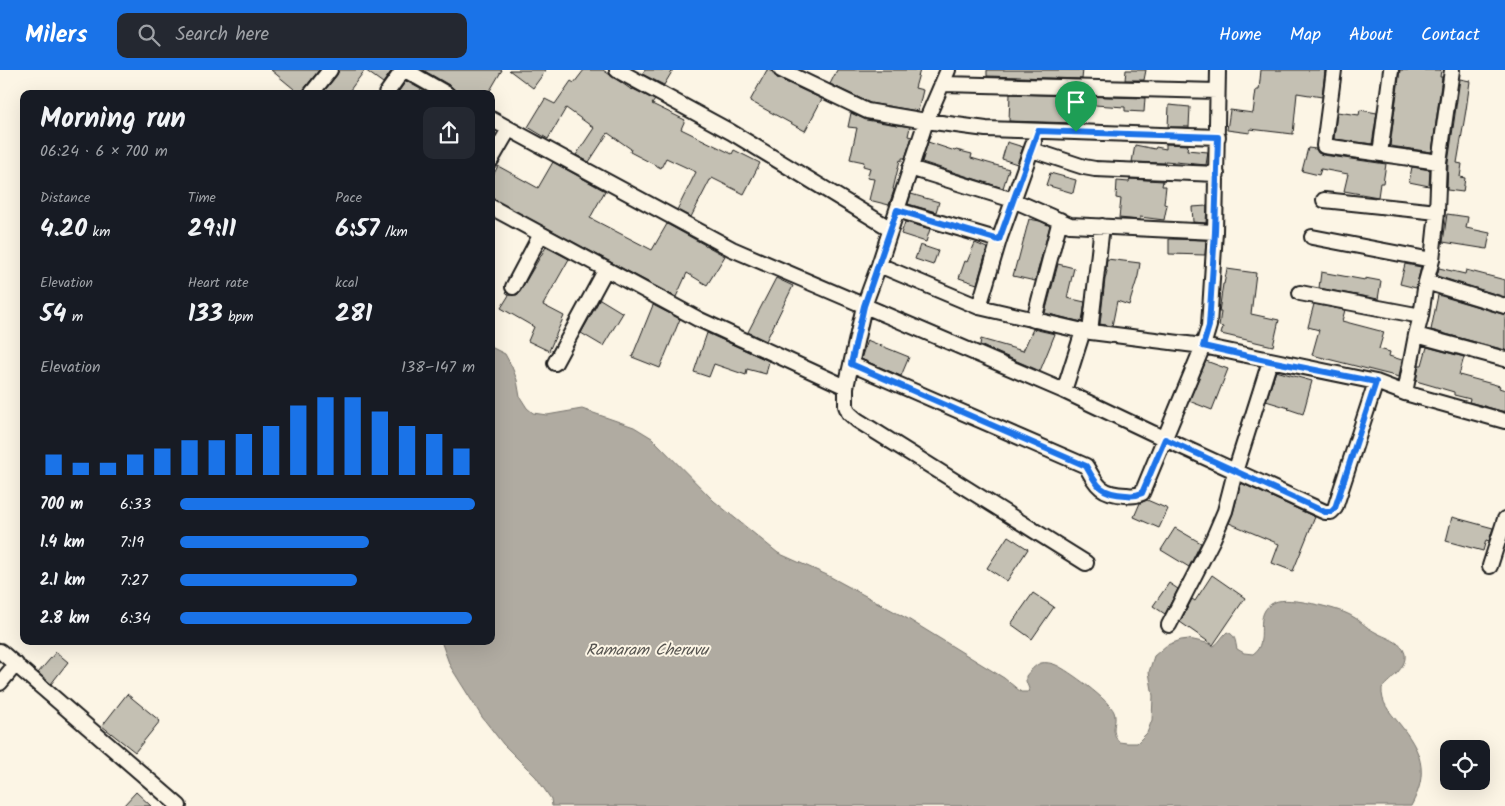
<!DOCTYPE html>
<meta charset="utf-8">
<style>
:root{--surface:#171b24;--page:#242831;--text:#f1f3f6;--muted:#9ea1a6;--accent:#1a73e8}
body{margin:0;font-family:Kalam,sans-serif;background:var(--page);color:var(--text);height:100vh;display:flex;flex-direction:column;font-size:19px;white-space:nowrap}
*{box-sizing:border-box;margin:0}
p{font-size:16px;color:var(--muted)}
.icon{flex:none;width:28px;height:28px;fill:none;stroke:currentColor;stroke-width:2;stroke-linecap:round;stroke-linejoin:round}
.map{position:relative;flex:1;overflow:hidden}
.drawer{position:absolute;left:20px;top:20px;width:475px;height:555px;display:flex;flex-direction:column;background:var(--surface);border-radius:10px;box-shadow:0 5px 20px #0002}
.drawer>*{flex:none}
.tools{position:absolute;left:1440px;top:670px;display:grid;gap:10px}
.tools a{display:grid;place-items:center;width:50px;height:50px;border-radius:10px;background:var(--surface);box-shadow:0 5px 20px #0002;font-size:25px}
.pin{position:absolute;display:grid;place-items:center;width:42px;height:42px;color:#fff;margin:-51px -21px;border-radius:50% 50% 50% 0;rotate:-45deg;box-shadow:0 0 5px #0007}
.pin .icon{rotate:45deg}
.round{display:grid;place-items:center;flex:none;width:52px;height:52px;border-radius:10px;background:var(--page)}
.overview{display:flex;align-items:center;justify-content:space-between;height:85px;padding:0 20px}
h1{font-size:28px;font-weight:700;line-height:38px}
.figures{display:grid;grid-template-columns:repeat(3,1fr);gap:8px;height:85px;padding:5px 20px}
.figures div{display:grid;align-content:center}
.figures b{font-size:25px;font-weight:700}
.figures small{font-size:14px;font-weight:400}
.figures p{font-size:14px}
.chart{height:140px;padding:10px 20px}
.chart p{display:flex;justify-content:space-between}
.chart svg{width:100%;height:90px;margin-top:5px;stroke:var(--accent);stroke-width:6}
ul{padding:0 20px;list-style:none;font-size:16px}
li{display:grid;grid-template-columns:80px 60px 1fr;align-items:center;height:38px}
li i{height:12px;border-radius:6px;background:var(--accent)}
header{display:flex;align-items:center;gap:30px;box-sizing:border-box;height:70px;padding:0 25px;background:var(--accent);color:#fff}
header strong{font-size:24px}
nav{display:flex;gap:28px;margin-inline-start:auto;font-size:18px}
.search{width:350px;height:45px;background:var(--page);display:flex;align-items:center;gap:12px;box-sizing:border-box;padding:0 18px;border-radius:10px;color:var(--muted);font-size:19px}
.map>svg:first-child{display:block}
.water{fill:#b0aba1;stroke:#75726c}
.building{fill:#c4c0b3;stroke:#1c1c1c}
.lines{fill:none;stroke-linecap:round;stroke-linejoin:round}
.street-casing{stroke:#1c1c1c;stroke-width:18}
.street{stroke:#fcf5e5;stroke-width:14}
.route-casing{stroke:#fff;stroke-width:10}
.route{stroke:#1a73e8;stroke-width:6}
.labels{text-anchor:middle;stroke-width:4;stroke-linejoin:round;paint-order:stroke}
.water-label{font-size:16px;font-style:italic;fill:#575551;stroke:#fcf5e5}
</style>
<header>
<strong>Milers</strong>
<div class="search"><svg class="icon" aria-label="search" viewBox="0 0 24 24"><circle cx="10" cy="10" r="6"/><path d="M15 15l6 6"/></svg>Search here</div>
<nav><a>Home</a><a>Map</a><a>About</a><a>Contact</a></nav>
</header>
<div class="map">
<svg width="1505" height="736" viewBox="0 0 1505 736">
<rect width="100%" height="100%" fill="#fcf5e5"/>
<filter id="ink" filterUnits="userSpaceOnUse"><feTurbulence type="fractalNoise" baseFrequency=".02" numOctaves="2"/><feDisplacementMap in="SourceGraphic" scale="10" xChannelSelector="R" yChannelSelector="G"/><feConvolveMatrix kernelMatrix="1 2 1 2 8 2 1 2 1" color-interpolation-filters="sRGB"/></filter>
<g filter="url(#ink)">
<path class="water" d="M 491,277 L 505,284 L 512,297 L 517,310 L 520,327 L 527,338 L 533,343 L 547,345 L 582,339 L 634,357 L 652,368 L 714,431 L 778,483 L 827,505 L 908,549 L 986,597 L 1004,608 L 1021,622 L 1028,622 L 1029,619 L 1026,611 L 1026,606 C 1030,601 1035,595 1041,593 C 1045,592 1052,593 1056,595 C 1068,600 1110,631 1114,642 C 1118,653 1109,659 1119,672 L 1127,673 L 1137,673 L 1147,663 L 1152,650 L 1153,626 L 1149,602 L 1154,586 L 1167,575 L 1181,570 L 1189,569 L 1207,573 L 1214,576 C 1220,572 1222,566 1227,562 C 1236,565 1235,571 1237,579 L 1244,583 L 1253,584 C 1271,572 1250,543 1275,532 C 1288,526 1337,538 1350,545 C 1359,549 1366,558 1375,562 C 1385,568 1402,571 1405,584 C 1407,598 1390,609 1382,618 C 1381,633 1389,641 1398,652 C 1421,680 1430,702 1411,736 L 552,736 L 551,729 L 536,707 L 503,674 L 482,647 L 450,596 L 441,571 L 491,571 Z"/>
<path class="building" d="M 271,0 L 319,0 L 304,19 L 302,24 L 300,24 Z
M 339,0 L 365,0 L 347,24 L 322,24 L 337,5 Z
M 365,0 L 392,0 L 383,13 Z
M 423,0 L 502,0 L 488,24 L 456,24 L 454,19 L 451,16 Z
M 509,0 L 546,0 L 533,18 Z
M 584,0 L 603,0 L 632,20 L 633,19 L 655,30 L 652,34 L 685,50 L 681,59 L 732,84 L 734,80 L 760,93 L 744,124 L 712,108 L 711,110 L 710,110 L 691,147 L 677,140 L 696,102 L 666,88 L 661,98 L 630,82 L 631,79 L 608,63 L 589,92 L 576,85 L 594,58 L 566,38 L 548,69 L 528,57 L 545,29 L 555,34 L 571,11 L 574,13 Z
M 645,0 L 673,0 L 664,15 L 642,4 Z
M 767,0 L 773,2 L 777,8 L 822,29 L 805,61 L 750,31 Z
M 837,0 L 920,0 L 915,18 L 923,20 L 918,41 L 870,33 L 830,14 Z
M 987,0 L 1083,0 L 1082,9 L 987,6 Z
M 1126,0 L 1146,0 L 1144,10 L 1125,10 Z
M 1261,0 L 1325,0 L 1322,27 L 1297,23 L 1293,64 L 1250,59 L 1250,63 L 1227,60 L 1230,40 L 1253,43 L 1256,20 L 1259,20 Z
M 1400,0 L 1441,0 L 1440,7 L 1442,7 L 1432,82 L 1390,76 Z
M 1460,9 L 1470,11 L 1466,40 L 1457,93 L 1462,94 L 1460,107 L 1465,108 L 1463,122 L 1447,120 L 1448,93 Z
M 406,11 L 429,24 L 397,24 Z
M 1010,24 L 1145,28 L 1144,42 L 1125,41 L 1125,37 L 1079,34 L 1079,42 L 1076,42 L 1075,53 L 1009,51 Z
M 1169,35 L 1190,37 L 1189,57 L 1168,57 Z
M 1360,40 L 1377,43 L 1372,74 L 1334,69 L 1337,42 L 1359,45 Z
M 851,43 L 866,50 L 910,57 L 908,66 L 912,67 L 905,88 L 902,88 L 902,91 L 900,90 L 893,119 L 894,120 L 889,135 L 869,130 L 874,109 L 867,108 L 870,98 L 863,96 L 864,92 L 850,89 L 857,58 L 848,57 Z
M 928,72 L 955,81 L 956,80 L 972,84 L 971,88 L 1009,99 L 1003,118 L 922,92 Z
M 1007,72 L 1023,77 L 1017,94 L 1002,89 Z
M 1166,74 L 1188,75 L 1187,80 L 1208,82 L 1206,95 L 1165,91 L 1165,93 L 1132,92 L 1135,75 L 1155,79 L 1156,77 L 1166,79 Z
M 1308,78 L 1316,79 L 1318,83 L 1323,85 L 1386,94 L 1383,113 L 1380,113 L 1378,127 L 1344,121 L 1348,104 L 1321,99 L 1319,105 L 1302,101 Z
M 553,92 L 605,121 L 590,148 L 652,180 L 667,154 L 725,186 L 707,215 L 687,203 L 676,227 L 491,128 L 491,109 L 498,96 L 538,118 Z
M 1412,97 L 1430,100 L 1429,116 L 1409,112 Z
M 1050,103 L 1076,110 L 1073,123 L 1046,115 Z
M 1130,109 L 1163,111 L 1162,116 L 1166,116 L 1164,134 L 1167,135 L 1164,150 L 1140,147 L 1140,150 L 1119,148 L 1121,129 L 1116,128 L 1117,111 L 1129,112 Z
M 911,124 L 939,132 L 936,142 L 908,134 Z
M 1207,136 L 1206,153 L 1193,152 L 1192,137 Z
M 1447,144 L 1468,147 L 1466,158 L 1490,163 L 1487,179 L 1443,172 Z
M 1029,149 L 1040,151 L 1050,156 L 1035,211 L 1013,206 L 1017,191 L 1018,191 Z
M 905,152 L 930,159 L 926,172 L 901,164 Z
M 1169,169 L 1206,170 L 1205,185 L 1169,184 Z
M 975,173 L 987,178 L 977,214 L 959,208 L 965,191 L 967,192 Z
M 920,175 L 938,181 L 933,195 L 915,189 Z
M 546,177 L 569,189 L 543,235 L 564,246 L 549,281 L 528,271 L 534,257 L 501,238 L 509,225 L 517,225 L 520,221 Z
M 1107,189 L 1140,193 L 1138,206 L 1129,235 L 1117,231 L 1112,256 L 1100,254 L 1105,209 L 1107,201 L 1106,200 Z
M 1058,194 L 1074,198 L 1067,228 L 1085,232 L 1082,252 L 1045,243 Z
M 1405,194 L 1421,197 L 1416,218 L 1400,214 Z
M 1439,198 L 1465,204 L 1466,200 L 1505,210 L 1505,227 L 1437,206 Z
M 1227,199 L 1256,203 L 1251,244 L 1279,250 L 1273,276 L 1221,264 L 1223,257 L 1219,256 L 1221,242 L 1219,242 L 1223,214 L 1224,214 Z
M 1321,202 L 1365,210 L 1365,208 L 1381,211 L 1378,229 L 1319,218 Z
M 776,208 L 793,216 L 766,271 L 748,262 Z
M 1438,225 L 1505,245 L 1505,280 L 1431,260 Z
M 600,229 L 623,243 L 603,276 L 581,263 Z
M 1314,234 L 1345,240 L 1342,251 L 1384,262 L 1379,279 L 1390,282 L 1389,286 L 1402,290 L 1399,307 L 1312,285 L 1319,260 L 1308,257 Z
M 653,235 L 680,249 L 660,298 L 632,287 Z
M 1033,259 L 1055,264 L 1040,301 L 980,275 L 981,269 L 1023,281 Z
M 707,263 L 769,291 L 766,304 L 747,299 L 746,305 L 714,294 L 709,307 L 694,302 Z
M 867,270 L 909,287 L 901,306 L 861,289 Z
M 1427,277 L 1464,287 L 1459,305 L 1500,316 L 1499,318 L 1505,320 L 1505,342 L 1469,332 L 1470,329 L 1454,325 L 1454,322 L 1416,311 L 1419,295 L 1422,295 Z
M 1206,291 L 1228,299 L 1212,340 L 1189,331 Z
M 1276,301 L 1312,311 L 1303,344 L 1288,339 L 1289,338 L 1266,331 Z
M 1241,413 L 1315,447 L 1293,501 L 1272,493 L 1279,474 L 1229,453 L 1233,443 Z
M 1147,430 L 1168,439 L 1159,458 L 1134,447 L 1140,433 Z
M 1452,447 L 1493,458 L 1489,471 L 1486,470 L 1483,481 L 1446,471 Z
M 1175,458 L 1201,473 L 1189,497 L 1161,480 Z
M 1008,466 L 1028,479 L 1007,511 L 987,498 Z
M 1212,505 L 1245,528 L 1213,575 L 1180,552 L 1192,529 L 1195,531 Z
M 1169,513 L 1178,519 L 1165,544 L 1153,536 Z
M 1033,523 L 1054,537 L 1032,569 L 1011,554 Z
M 56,582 L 68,592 L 51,614 L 38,603 Z
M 127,624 L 160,651 L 135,682 L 102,656 Z
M 136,722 L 151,736 L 123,736 Z"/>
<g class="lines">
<g class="street-casing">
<path id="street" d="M 405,0 L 447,24
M 617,0 L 731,62 L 891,159
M 781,0 L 867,41 L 926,51 L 986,59 L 1218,67
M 948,0 L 926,51 L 879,195 L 864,236 L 846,317 L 846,336 L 849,343 L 857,350 L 1086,493
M 1334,0 L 1324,76 L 1439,92
M 943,14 L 1217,21
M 311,24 L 330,0
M 386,24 L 403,0
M 491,49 L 732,179 L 1064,321 L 1083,261
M 1032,80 L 1084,97 L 1095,99 L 1217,104
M 1380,84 L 1391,0
M 491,90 L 509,59
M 910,98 L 1013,130 L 1070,155 L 1215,162
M 1324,130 L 1437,142
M 491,137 L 698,249 L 846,317
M 897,140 L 999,170
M 1312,167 L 1432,190
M 879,195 L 979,237 L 1083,261 L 1203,276 L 1376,312 L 1405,323 L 1505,351
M 1426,212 L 1505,236
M 513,217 L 541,164
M 1300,223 L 1421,246
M 979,237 L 999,170 L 1034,72
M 1034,250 L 1060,150
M 1090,262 L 1102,156
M 1416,265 L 1505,289
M 555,293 L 606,199
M 851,294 L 1086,396 C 1097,416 1101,424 1126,425 C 1132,426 1136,426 1142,423 L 1203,276 L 1209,256 L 1215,162 L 1218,0
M 1064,321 L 1165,369 L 1325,442 L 1331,442 L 1335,438 L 1376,312
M 1405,323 L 1416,265 L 1421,246 L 1426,212 L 1432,190 L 1437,142 L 1439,92 L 1452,0
M 1490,496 L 1505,449
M 1169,555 L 1213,469 L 1225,441 L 1235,402 L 1270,291
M 0,581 L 179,736
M 0,613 L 16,594"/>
</g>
<use href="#street" class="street"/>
</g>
</g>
<g class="lines" filter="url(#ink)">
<g class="route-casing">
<path id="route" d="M 1038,61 L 1218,67 L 1215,162 L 1209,256 L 1203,276 L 1270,291 L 1376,312 L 1335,438 L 1331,442 L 1325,442 L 1165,369 L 1142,423 C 1136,426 1132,426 1126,425 C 1101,424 1097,416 1086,396 L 851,294 L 864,236 L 897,140 L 999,170 Z"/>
</g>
<use href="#route" class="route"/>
</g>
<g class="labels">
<g class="water-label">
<text x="647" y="585">Ramaram Cheruvu</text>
</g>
</g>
</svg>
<div class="tools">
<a><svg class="icon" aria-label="locate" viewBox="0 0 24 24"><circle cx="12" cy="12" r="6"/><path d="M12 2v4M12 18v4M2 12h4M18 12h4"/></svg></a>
</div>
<div class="pin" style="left:1076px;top:62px;background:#1e9e55"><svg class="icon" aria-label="arrive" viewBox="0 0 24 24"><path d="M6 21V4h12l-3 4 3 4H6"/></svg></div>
<section class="drawer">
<div class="overview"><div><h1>Morning run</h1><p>06:24 · 6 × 700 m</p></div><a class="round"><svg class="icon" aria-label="share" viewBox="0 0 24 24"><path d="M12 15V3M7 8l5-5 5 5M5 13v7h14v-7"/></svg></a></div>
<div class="figures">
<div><p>Distance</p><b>4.20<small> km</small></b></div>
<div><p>Time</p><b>29:11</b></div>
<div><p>Pace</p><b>6:57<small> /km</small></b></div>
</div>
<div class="figures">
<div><p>Elevation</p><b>54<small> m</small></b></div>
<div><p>Heart rate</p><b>133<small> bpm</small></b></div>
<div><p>kcal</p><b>281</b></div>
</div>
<div class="chart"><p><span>Elevation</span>138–147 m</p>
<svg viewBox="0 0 160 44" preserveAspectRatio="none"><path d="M5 44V34M15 44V38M25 44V38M35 44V34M45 44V31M55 44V27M65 44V27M75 44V24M85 44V20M95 44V10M105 44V6M115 44V6M125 44V13M135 44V20M145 44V24M155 44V31"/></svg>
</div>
<ul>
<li><b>700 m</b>6:33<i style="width:100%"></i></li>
<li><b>1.4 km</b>7:19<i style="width:64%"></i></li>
<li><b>2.1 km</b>7:27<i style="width:60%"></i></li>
<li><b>2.8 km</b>6:34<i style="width:99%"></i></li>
</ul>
</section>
</div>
